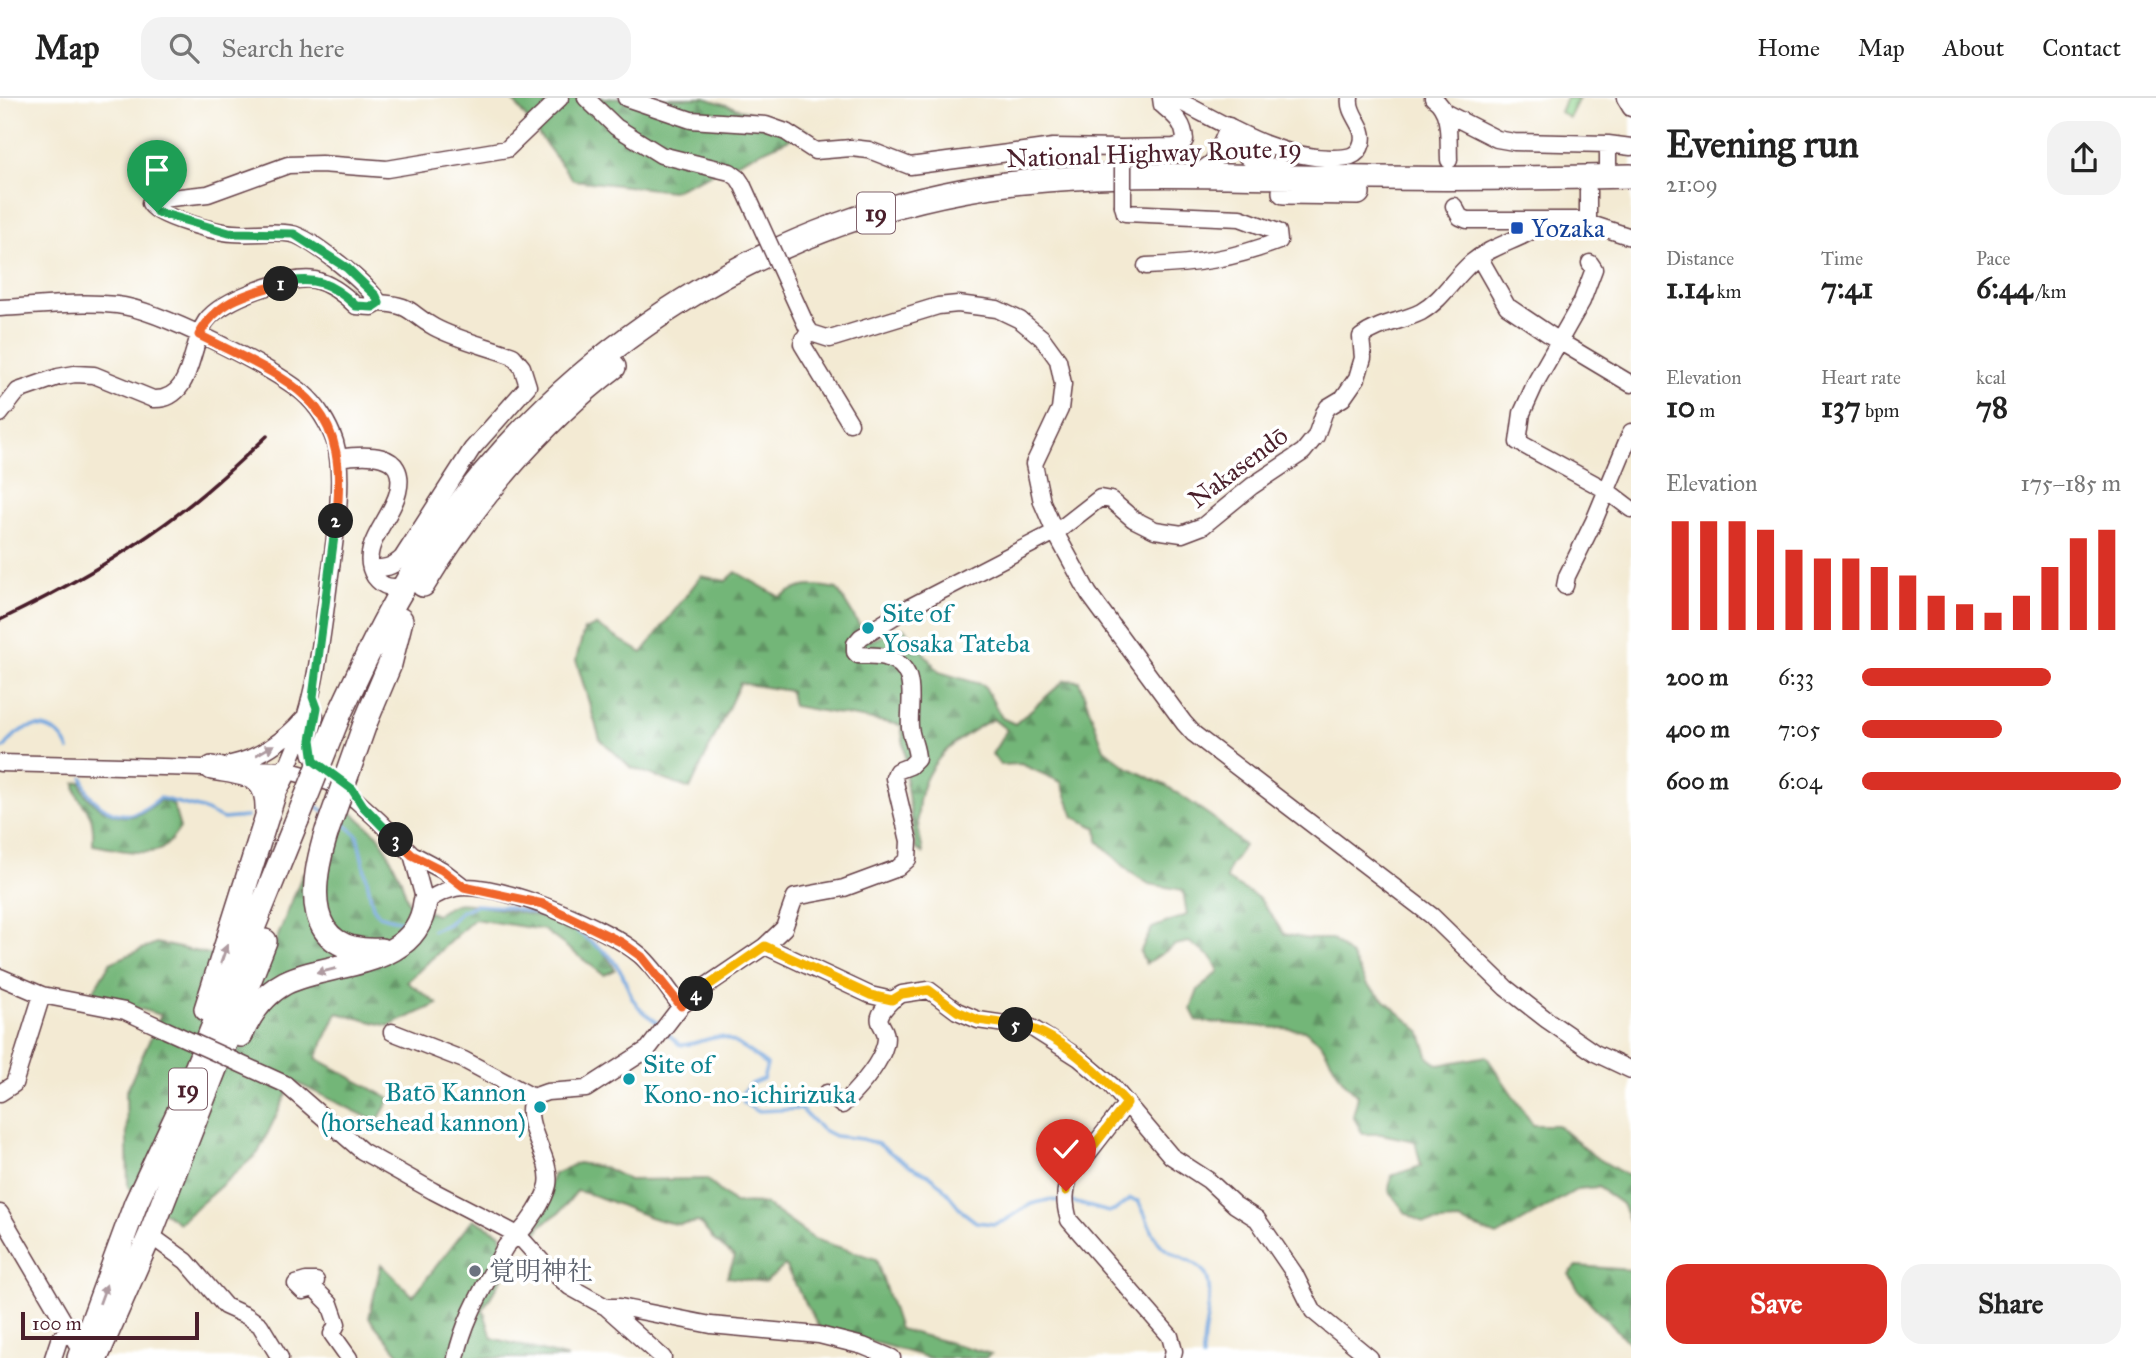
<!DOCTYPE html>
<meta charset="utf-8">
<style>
:root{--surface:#fff;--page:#f2f2f2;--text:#222;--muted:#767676;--line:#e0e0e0;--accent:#d93025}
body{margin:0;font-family:"IM FELL Great Primer","Noto Serif JP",serif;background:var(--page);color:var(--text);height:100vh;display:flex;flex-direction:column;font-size:26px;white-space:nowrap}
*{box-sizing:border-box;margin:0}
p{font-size:23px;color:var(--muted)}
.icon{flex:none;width:38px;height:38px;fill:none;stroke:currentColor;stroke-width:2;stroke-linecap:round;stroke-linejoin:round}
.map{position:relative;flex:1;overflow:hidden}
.sheet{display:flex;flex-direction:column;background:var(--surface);width:525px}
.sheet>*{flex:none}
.scale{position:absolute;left:21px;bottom:18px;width:178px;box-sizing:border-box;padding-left:7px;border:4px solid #4a1f2b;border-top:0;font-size:19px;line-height:24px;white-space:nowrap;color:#4a1f2b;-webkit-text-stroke:5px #fff;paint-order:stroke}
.pin{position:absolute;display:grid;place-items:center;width:60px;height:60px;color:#fff;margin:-72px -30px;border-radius:50% 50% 50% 0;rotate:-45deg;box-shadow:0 0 7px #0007}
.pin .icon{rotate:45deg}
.km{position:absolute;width:35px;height:35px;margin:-18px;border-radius:50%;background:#222;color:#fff;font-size:19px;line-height:35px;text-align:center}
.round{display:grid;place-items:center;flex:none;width:74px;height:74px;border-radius:21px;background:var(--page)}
.headline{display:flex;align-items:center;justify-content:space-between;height:119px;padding:0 35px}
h1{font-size:38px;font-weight:800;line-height:52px}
.stats{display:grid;grid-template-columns:repeat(3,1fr);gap:10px;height:119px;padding:7px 35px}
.stats div{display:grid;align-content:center}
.stats b{font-size:30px;font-weight:800}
.stats small{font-size:19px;font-weight:400}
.stats p{font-size:19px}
.chart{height:196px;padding:14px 35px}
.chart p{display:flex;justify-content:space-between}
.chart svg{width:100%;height:126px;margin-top:7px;stroke:var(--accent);stroke-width:6}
.primary-button{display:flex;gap:14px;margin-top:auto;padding:14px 35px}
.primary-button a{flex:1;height:80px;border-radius:21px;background:var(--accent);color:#fff;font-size:28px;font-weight:800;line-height:80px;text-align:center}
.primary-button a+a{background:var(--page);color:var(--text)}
ul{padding:0 35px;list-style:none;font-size:23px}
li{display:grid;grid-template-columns:112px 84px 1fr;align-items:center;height:52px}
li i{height:18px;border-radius:9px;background:var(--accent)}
header{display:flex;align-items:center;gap:42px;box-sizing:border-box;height:98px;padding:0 35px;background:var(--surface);border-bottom:2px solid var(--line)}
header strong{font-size:33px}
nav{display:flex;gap:38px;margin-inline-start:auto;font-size:24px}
.search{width:490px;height:63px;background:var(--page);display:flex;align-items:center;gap:18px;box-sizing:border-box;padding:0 24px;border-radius:21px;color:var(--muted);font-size:26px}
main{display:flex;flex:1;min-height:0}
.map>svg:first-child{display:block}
.forest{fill:url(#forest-firs);stroke:#5e6a52;stroke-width:2}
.cemetery{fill:url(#cemetery-stones);stroke:#6c7a5c;stroke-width:2}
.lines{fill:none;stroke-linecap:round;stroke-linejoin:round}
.stream{stroke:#72a6de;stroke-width:3.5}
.minor-casing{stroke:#633d44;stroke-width:19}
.highway-casing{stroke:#633d44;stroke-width:26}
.minor{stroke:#fff;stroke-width:16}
.highway{stroke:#fff;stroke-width:23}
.rail{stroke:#4a1f2b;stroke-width:3.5}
.minor-bridge-casing{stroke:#633d44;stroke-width:19;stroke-linecap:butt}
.highway-bridge-casing{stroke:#633d44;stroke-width:26;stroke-linecap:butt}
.minor-bridge{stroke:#fff;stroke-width:16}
.highway-bridge{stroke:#fff;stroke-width:23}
.oneway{fill:#ae9aa0}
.split-1-casing{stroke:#fff;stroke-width:14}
.split-2-casing{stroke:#fff;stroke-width:14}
.split-3-casing{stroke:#fff;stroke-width:14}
.split-4-casing{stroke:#fff;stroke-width:14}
.split-5-casing{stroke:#fff;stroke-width:14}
.split-6-casing{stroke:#fff;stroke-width:14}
.split-1{stroke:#22a559;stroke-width:9}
.split-2{stroke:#f0652b;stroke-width:9}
.split-3{stroke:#22a559;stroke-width:9}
.split-4{stroke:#f0652b;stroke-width:9}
.split-5{stroke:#f5b400;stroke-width:9}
.split-6{stroke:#f5b400;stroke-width:9}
.transit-dot{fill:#1a4fb4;stroke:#fff;stroke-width:2.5}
.culture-dot{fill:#0f9aa8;stroke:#fff;stroke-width:2.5}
.worship-dot{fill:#6b7280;stroke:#fff;stroke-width:2.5}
.labels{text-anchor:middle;stroke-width:7;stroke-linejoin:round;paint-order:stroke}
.shield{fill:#fff;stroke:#80626b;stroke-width:2}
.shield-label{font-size:24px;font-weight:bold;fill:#4a1f2b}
.street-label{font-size:26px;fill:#4a1f2b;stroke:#fff}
.transit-label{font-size:26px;fill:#164399;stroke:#fff;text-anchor:start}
.culture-label{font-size:26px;fill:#0d838f;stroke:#fff;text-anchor:start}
.worship-label{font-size:26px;fill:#5b616d;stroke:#fff;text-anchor:start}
</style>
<header>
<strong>Map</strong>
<div class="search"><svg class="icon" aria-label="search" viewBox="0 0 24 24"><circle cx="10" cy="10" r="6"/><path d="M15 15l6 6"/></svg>Search here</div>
<nav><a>Home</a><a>Map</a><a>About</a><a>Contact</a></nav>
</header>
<main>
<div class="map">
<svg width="1631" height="1260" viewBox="0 0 1631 1260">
<defs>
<pattern id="forest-firs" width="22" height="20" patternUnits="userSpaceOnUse" patternTransform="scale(1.75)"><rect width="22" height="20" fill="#73b678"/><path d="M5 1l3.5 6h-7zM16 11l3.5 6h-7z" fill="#609363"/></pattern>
<pattern id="cemetery-stones" width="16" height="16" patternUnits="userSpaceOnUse" patternTransform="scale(1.75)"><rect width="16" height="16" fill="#8fd48d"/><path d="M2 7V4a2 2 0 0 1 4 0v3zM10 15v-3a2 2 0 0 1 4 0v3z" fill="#7db67a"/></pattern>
</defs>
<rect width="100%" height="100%" fill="#fff"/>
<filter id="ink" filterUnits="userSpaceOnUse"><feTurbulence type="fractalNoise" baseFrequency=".0143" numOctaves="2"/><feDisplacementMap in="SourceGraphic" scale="14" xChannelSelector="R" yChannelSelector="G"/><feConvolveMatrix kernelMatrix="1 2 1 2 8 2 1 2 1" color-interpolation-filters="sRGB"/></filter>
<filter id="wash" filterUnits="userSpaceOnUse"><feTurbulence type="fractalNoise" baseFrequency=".00686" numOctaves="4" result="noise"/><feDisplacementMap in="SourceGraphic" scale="28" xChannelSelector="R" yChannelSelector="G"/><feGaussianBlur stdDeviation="1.57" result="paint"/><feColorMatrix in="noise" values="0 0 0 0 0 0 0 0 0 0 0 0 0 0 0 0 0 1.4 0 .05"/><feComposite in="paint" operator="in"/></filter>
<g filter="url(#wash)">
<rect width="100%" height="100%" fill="#f3ead3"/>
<path class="forest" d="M 511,0 L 705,0 L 808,33 L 672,93 L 573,82 Z
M 736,474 L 780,499 C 801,486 813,486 837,491 L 869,543 L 904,530 L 939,574 L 984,587 L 1002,620 L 1015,626 L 1065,582 L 1079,583 L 1104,651 L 1127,669 L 1167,688 L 1212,719 L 1244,748 L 1229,770 L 1226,781 L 1260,801 L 1284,836 L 1308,841 L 1332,841 L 1352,859 L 1366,886 L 1420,933 L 1429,960 L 1439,967 L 1486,958 L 1533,1027 L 1557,1027 L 1594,1058 L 1626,1077 L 1631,1077 L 1631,1126 L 1622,1106 L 1598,1089 L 1578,1091 L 1497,1138 L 1459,1123 L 1424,1125 L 1406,1115 L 1389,1093 L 1391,1078 L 1421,1068 L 1415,1043 L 1381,1036 L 1363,1036 L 1353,1018 L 1358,998 L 1343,983 L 1321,945 L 1304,932 L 1197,923 L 1191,911 L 1198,892 L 1219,873 L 1212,860 L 1189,844 L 1175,847 L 1146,866 L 1140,854 L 1152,830 L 1187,817 L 1183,792 L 1149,786 L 1130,774 L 1098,743 L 1097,730 L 1074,719 L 1061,684 L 1021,666 L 1000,667 L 992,656 L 1007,632 L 993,621 C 953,642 918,668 918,718 C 917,730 921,743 923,755 L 916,751 L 906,683 L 905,654 L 901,627 L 793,608 L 790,593 L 740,585 L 690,691 L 630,669 L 600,641 L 576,562 L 584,532 L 596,527 L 642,555 L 701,478 L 726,483 Z
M 81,684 C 84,704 112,721 132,718 C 144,716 152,708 161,702 L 173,706 L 180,730 C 174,738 169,747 161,751 C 145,759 111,750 93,747 C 93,738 94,724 90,717 C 84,705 75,700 75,685 Z
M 348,711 L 380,739 L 400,779 L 408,804 L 436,817 C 442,813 449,808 455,806 C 464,803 478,808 487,809 C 532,815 593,826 615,872 L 604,877 L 544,832 L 474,821 L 407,884 L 438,906 L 389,928 L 337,915 L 316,960 L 390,1001 L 377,1024 L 293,983 L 258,1055 L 179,1125 L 128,1089 L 126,994 L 161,917 L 91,897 L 110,865 L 156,845 L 266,868 L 303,775 L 323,778 Z
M 578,1065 L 606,1070 L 629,1082 L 706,1081 L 734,1105 L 765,1106 L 814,1141 L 876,1161 L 899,1231 L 991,1256 L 985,1260 L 930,1260 L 819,1229 L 785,1168 L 765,1184 L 727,1179 L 735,1159 L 715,1143 L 699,1124 C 692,1125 684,1127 677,1126 C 643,1121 612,1100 577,1093 L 560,1114 L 540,1128 L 534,1144 L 527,1140 L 554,1076 Z
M 473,1121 L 501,1136 L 502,1142 L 515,1159 L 483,1211 L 492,1240 L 568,1260 L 402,1260 L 369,1220 L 381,1166 L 413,1198 Z
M 1577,1168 L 1631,1172 L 1631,1247 L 1579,1193 L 1569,1176 Z"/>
<path class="cemetery" d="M 1566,0 L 1579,0 L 1569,20 L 1560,14 Z"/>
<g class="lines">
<path class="stream" d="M 0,650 L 4,650 C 8,645 13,638 19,634 C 39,622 61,631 69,652
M 83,680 C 86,701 110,720 132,716 C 143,714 152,706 160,700 L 202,711 L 223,721 L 247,719
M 311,705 L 326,714
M 339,721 L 357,737 L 373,809 L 379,817 L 400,823
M 433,832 L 448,826 L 460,814 L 475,807 L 506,809 L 539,816 L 570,828 L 610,858 L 622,875 L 632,900 L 641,912 L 659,926
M 666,934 L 680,947 C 694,947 706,940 719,939 C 732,939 756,959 767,967 L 763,981 L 751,986 L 743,994 L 744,1005 L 757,1013 L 801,1011 L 821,1031 L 835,1038 L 862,1041 L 878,1046 L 910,1068 L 929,1077 L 941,1087 L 963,1114 L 976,1124 L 994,1126 L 1004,1123 L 1031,1106 L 1048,1102 L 1062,1103
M 1069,1103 L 1109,1114 L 1114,1113 L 1130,1101 L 1138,1103 C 1147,1117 1150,1135 1161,1147 C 1177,1164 1206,1160 1209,1188 C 1212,1212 1201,1236 1203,1260"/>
</g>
</g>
<g filter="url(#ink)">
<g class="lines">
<g class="minor-casing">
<path id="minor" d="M 586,0 L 616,29 L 661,57 L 730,74 L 738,80 L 742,86
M 626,0 L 691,22 L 766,27 L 786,34 L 815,53 L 851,50 L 869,52 L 910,68 L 1053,49 L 1122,50
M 1173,0 C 1224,25 1274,60 1332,60 C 1346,60 1358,60 1362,45 C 1367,28 1347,17 1350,0
M 1433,0 C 1452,13 1448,40 1449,62
M 1625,0 L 1631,10
M 1446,15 L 1497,41 L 1514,44 L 1608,46 L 1631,49
M 1229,28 C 1244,59 1247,67 1282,70
M 1123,61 L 1122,50 L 1174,49 L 1181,47 L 1185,42 C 1184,24 1175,18 1162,7 L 1161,0
M 1195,77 L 1213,64 L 1229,28
M 1608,79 L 1608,46
M 1123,108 L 1125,115 L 1240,120 L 1278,134 L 1279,143 C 1232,161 1197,166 1146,168
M 1454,108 L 1460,119 L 1467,122 L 1579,122 L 1631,139
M 1588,125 L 1588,93
M 1479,159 L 1507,208 L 1559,243 L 1631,286
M 1590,165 L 1594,171 L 1582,203 L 1537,282 L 1522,315 L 1518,344 L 1606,392 L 1631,411
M 0,210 C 39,208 78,203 117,207 C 157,211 272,269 303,295 C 317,307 329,326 335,344 C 346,382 333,451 328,492 C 320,555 313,613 286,672
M 807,229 L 811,235 L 830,241 L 938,208 L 958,206 L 997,211 L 1020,222 L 1042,240 L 1058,262 L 1063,286 L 1060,311 L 1034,366 L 1042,404 L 1055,434 L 1089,496 L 1184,625 L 1194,636 L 1432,818 L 1506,890 L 1547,922 L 1595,955 L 1631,972
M 811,235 L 803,241 L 802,246 L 850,325
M 0,316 L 18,293 L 58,279 L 75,276 L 94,277 L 153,301 C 194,303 189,247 206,223 C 222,201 289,177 315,182 C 331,186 344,196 356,208 L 372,209 L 379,205 C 370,188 310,139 292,136 C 274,132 252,137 233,135 C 216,134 156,119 150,105 L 152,102 L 208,96 L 288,67 L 321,66 L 387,71 L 507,51 L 560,0
M 338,360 C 364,356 408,352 398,394 C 392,421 356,450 375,479 C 383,490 392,490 404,488
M 371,470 C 385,471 392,469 402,460 L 472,351 L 528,288 L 522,269 L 513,258 C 487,248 458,242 434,229 C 408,215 414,207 379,205
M 1565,488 L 1567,478 L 1594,423 L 1631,334
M 315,618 C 311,639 304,657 323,671
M 0,665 L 286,672 L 329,684 L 357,703 L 379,723 L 412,756 L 425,804 C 437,796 451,789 465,789 C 509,789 607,829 640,857 C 656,871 668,892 681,908
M 231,666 C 259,660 285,642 303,621
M 412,756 L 442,772 L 464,789
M 765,848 L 870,897 L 892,902 L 902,896 L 929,892 L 957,913 L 978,922 L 1032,930 L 1079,960 L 1111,987 L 1171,1058 L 1208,1082 L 1235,1107 L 1257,1121 L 1294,1175 L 1313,1213 L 1370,1260
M 0,879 L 42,897 L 125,913 L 166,932
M 392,934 L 464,962 L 533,999
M 285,986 L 362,1053 L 433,1093 L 518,1137 L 546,1168 L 570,1189 L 606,1209 L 663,1260
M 0,995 L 14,986 L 42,897
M 827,995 L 842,1007 C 857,992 880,967 885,947 C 891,923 865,929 892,902
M 1127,1005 L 1069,1080 C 1064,1093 1065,1109 1069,1122 L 1170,1238 L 1174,1253 L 1172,1260
M 0,1115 L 84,1258
M 150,1137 L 186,1163 L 225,1208 L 247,1218 L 260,1227 L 280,1260
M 316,1183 L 306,1183 L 296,1186 L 303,1193 L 314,1190 L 330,1206 L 337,1226 L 332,1236 L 349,1260
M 606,1209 L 620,1209 L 711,1227 L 819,1237 L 863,1248 L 892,1260
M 53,1260 L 59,1242 L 69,1232
M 456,1260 C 463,1227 477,1201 493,1172 C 498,1164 501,1155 506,1148 C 509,1144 514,1141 518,1137 C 529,1125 544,1104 548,1087 C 553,1058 520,1028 533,999 L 547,994 L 586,991 L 648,951 L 681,908 L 709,886 L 765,848 L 784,830 L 795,799 L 844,790 L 898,770 L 908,761 L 909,743 L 894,680 L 897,673 L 910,668 L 917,661 C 917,650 911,640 910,629 C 908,604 921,569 885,559 C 876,557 867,558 858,557 L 855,554 L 855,546 L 861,539 L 908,510 L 1059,432 L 1100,400 L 1111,402 L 1133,421 L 1155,432 L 1182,436 L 1203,428 L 1252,388 L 1303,354 L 1316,338 L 1324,315 L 1328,309 L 1343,300 L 1357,280 L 1363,260 L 1361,239 C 1379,225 1401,224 1421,214 C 1442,202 1453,181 1471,165 C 1489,150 1509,145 1528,135 L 1532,132 L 1534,122"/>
</g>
<g class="highway-casing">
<path id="highway" d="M 1284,94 L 1358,95
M 423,487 C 470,409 541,324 614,269
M 340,615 C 368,555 396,495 434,441 C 564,250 776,115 1006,86 C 1102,74 1200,78 1296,79 C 1407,81 1519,81 1631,78
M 366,623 L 390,566 L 401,522
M 212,670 C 244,676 269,674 267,714
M 327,733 C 310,787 301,857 381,852
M 206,911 L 275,693 L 286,672
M 241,937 C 250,916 264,896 285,885 C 331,862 417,872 425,804
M 79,1260 L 136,1105 L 178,1015 L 297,722
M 96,1260 L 150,1137 L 265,843"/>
</g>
<use href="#minor" class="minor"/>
<use href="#highway" class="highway"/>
<path class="rail" d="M 0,522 C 58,494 114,463 166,425 C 202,399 235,368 267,338"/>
<g class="minor-bridge-casing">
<path id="minor-bridge" d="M 742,86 L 807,229
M 1123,108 L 1123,65
M 166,932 L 285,986"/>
</g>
<g class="highway-bridge-casing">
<path id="highway-bridge" d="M 297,722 L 340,615
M 327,733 L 366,623"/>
</g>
<use href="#minor-bridge" class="minor-bridge"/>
<use href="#highway-bridge" class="highway-bridge"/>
</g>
<defs><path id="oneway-solid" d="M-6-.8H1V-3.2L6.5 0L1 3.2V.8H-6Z" transform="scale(1.75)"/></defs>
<g class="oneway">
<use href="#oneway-solid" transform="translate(265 652) rotate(-30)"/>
<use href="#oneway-solid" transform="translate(224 856) rotate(-71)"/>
<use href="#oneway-solid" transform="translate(326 873) rotate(166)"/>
<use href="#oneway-solid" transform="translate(103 1196) rotate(-70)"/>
</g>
</g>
<g class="lines" filter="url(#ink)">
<g class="split-1-casing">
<path id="split-1" d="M 157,114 L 229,135 L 294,136 L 347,170 L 376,198 L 379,205 L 373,209 L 356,208 C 332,185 313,177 281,186"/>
</g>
<g class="split-2-casing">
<path id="split-2" d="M 281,186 C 246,196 217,203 199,237 C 294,285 352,300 336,423"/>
</g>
<g class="split-3-casing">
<path id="split-3" d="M 336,423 L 313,599 L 317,610 L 311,642 L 314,663 L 352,691 L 363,708 L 396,742"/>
</g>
<g class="split-4-casing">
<path id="split-4" d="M 396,742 L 412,757 L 442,772 L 464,789 L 543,806 L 621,844 L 642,859 L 681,908 L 696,896"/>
</g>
<g class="split-5-casing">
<path id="split-5" d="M 696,896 L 765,848 L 870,897 L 892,902 L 902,896 L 929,892 L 957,913 L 978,922 L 1016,927"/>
</g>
<g class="split-6-casing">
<path id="split-6" d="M 1016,927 C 1055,931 1101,977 1127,1005 L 1074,1073 L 1069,1080 L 1066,1093"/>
</g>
<use href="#split-1" class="split-1"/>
<use href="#split-2" class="split-2"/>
<use href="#split-3" class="split-3"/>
<use href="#split-4" class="split-4"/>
<use href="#split-5" class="split-5"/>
<use href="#split-6" class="split-6"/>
</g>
<rect class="transit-dot" x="1510" y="123" width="14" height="14" rx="3.5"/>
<g class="culture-dot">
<circle cx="868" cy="530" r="7"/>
<circle cx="629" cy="981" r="7"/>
<circle cx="540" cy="1009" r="7"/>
</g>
<circle class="worship-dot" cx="475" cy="1173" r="7"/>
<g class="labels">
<g class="shield">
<rect x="857" y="94.5" width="38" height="41" rx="5"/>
<rect x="169" y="970.5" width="38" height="41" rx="5"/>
</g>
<g class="shield-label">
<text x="876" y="123">19</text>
<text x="188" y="999">19</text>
</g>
<g class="street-label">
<text transform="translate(1154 55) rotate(-2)" y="9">National Highway Route 19</text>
<text transform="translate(1238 369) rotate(-37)" y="9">Nakasendō</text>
</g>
<g class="transit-label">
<text x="1531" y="139">Yozaka</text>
</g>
<g class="culture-label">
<text x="882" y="524">Site of<tspan x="882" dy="30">Yosaka Tateba</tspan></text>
<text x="643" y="975">Site of<tspan x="643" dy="30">Kono-no-ichirizuka</tspan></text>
<text x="526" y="1003" text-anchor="end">Batō Kannon<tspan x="526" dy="30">(horsehead kannon)</tspan></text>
</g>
<g class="worship-label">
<text x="489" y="1182">覚明神社</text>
</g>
</g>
</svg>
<div class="scale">100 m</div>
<div class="pin" style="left:157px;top:114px;background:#1e9e55"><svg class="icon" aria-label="arrive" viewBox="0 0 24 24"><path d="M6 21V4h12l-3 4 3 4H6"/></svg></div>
<div class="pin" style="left:1066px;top:1093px;background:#d93025"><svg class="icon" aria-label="check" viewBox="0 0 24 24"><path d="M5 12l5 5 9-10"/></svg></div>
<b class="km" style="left:281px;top:186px">1</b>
<b class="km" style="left:336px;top:423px">2</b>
<b class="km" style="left:396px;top:742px">3</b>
<b class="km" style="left:696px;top:896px">4</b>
<b class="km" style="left:1016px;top:927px">5</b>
</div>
<section class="sheet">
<div class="headline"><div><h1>Evening run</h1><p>21:09</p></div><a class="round"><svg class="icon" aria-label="share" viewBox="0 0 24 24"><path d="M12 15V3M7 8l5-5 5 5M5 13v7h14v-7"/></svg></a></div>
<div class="stats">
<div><p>Distance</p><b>1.14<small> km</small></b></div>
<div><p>Time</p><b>7:41</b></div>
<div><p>Pace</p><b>6:44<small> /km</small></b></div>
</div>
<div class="stats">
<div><p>Elevation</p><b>10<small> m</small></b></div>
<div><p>Heart rate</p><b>137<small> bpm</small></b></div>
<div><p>kcal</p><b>78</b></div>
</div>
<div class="chart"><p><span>Elevation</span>175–185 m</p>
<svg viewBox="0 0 160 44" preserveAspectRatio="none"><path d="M5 44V6M15 44V6M25 44V6M35 44V9M45 44V16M55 44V19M65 44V19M75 44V22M85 44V25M95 44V32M105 44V35M115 44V38M125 44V32M135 44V22M145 44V12M155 44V9"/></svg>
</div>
<ul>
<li><b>200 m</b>6:33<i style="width:73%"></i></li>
<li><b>400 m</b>7:05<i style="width:54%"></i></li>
<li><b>600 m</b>6:04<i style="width:100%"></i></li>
</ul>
<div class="primary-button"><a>Save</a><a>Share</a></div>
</section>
</main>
